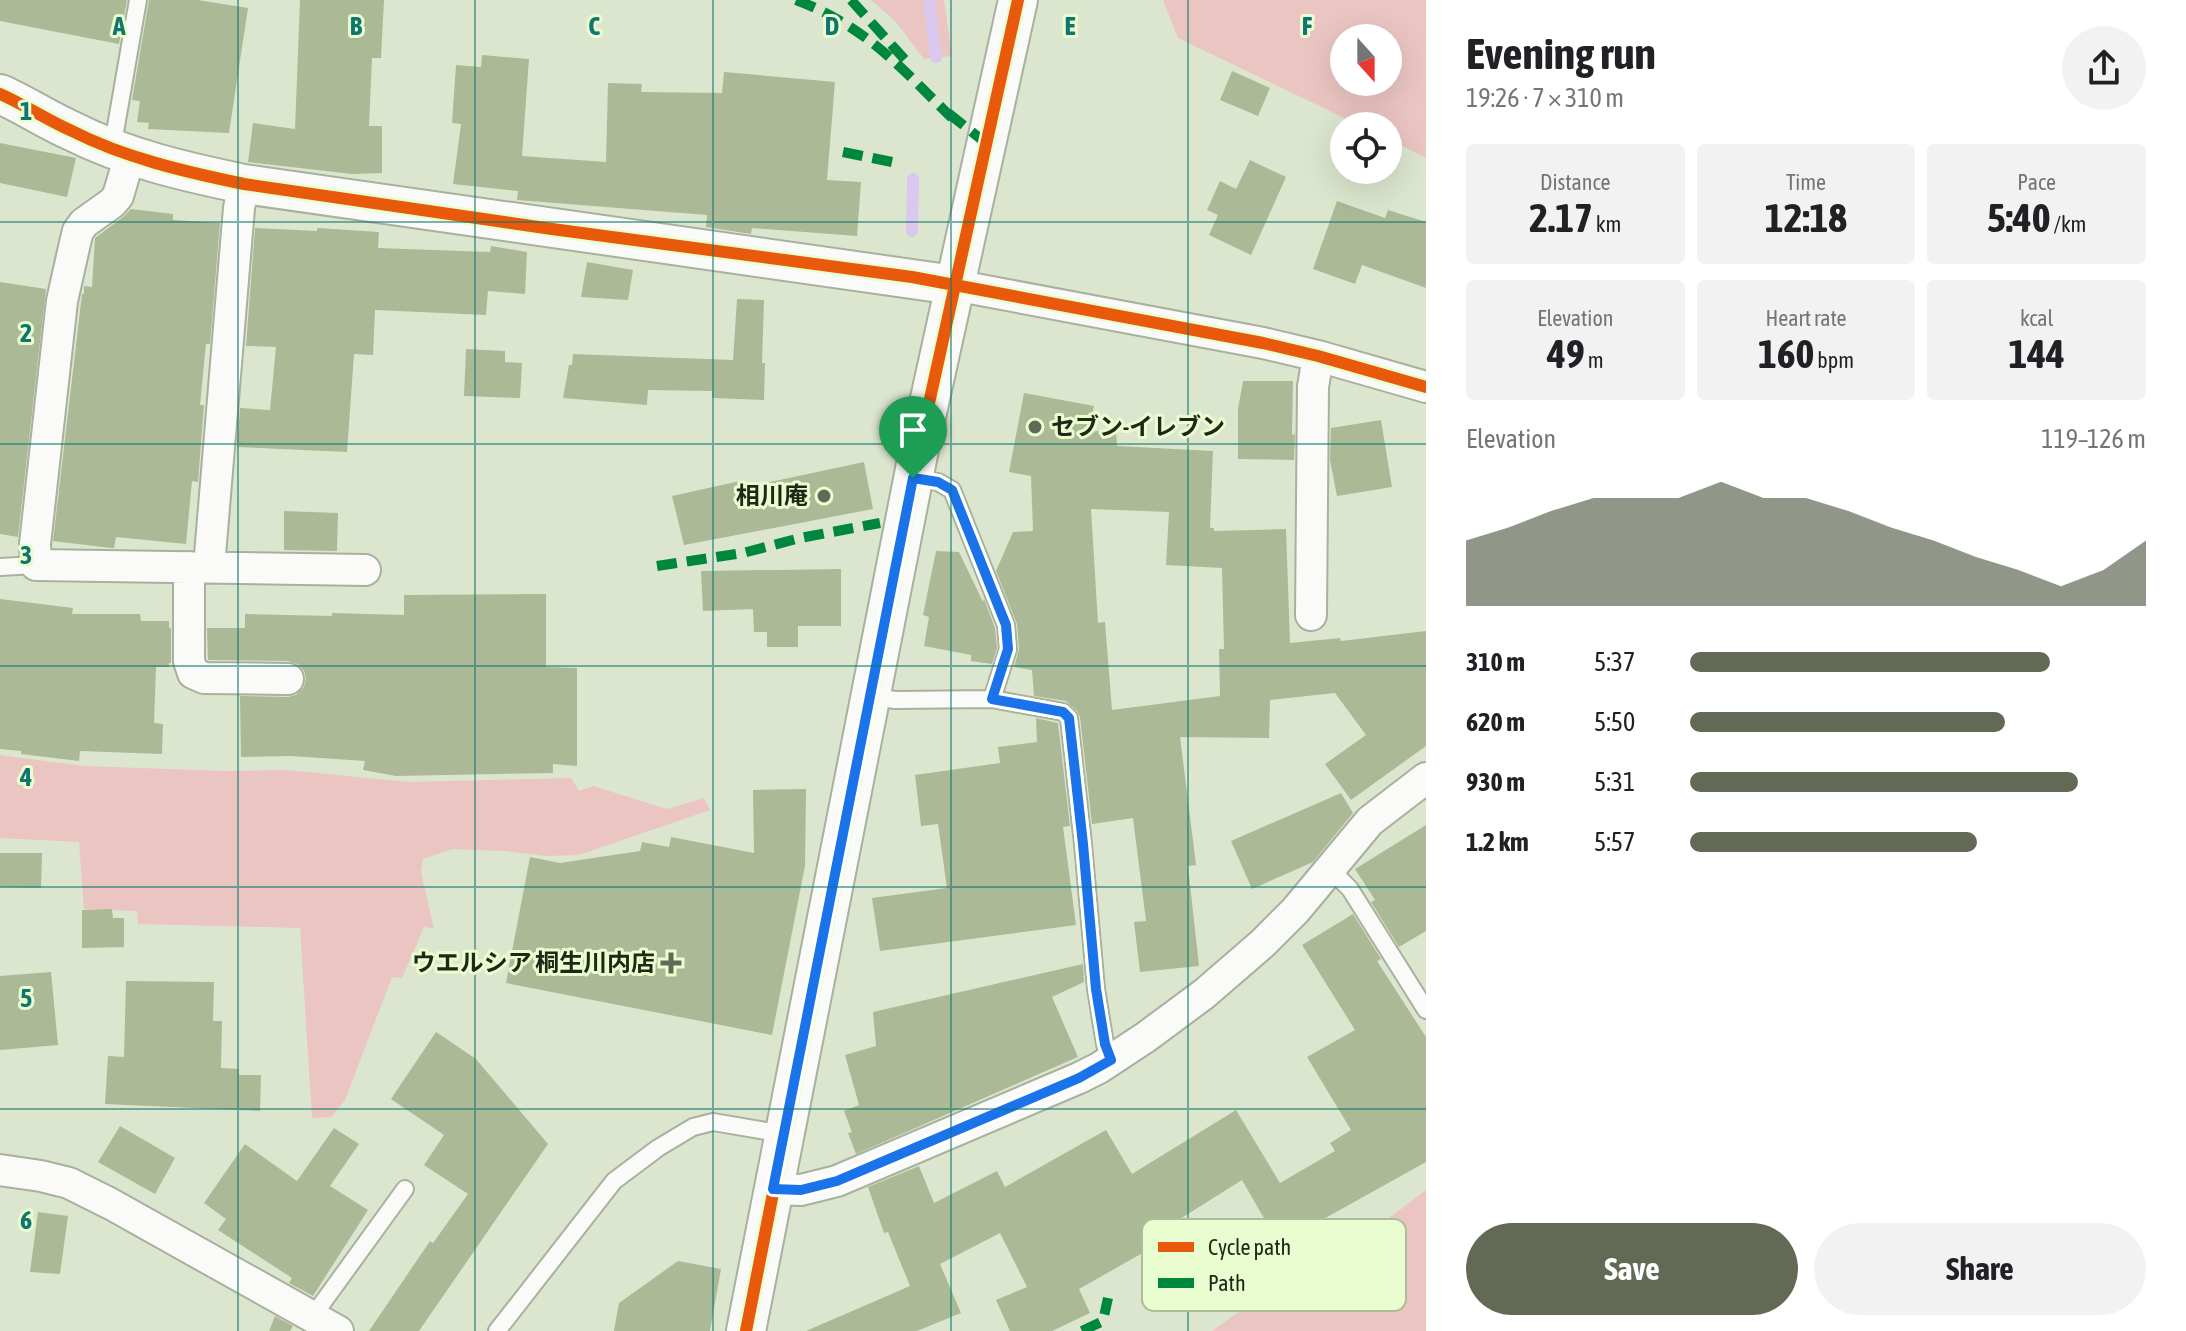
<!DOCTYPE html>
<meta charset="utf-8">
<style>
:root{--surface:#fff;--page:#f2f2f2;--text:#202124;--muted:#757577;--accent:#626a56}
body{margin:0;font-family:"Asap Condensed","Noto Sans JP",sans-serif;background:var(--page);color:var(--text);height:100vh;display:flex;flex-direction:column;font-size:30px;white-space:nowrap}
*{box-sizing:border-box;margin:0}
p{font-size:26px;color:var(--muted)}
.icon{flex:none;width:44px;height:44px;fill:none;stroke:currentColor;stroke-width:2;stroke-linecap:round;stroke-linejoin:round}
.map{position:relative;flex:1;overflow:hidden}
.sheet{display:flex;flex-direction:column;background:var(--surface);width:760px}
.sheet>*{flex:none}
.needle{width:52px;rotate:159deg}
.tools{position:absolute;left:1330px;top:24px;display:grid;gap:16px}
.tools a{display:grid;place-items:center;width:72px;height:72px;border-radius:50%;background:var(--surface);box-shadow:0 8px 32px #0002;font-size:40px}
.pin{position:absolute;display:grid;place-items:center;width:68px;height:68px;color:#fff;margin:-82px -34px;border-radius:50% 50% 50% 0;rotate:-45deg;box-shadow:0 0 8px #0007}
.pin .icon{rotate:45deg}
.round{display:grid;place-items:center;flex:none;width:84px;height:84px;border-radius:42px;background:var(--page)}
.head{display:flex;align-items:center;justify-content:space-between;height:136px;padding:0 40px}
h1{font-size:44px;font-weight:700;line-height:60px}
.stats{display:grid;grid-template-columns:repeat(3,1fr);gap:12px;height:136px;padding:8px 40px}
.stats div{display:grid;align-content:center;border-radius:8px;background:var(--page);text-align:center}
.stats b{font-size:40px;font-weight:700}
.stats small{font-size:22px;font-weight:400}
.stats p{font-size:22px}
.chart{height:224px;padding:16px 40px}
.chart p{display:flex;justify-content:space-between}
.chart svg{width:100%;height:144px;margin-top:8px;fill:var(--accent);opacity:.7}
.button{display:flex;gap:16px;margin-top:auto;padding:16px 40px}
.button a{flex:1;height:92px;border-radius:48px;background:var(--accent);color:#fff;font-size:32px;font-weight:700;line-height:92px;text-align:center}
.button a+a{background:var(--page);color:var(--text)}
ul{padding:0 40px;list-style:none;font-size:26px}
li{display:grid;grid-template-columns:128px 96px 1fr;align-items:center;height:60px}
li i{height:20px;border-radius:10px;background:var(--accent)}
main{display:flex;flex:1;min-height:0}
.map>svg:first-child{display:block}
.green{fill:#ebc5c2;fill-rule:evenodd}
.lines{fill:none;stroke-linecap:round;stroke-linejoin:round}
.stream{stroke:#dbc8ee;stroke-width:12}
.building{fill:#acb996;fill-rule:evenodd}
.service-casing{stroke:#a8b09e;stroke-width:20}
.minor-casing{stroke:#a8b09e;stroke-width:34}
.tertiary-casing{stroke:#a8b09e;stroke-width:42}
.service{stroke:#fafbf8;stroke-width:16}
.minor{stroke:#fafbf8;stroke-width:30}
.tertiary{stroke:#fafbf8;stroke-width:38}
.quiet{stroke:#00873e;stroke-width:10;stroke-dasharray:20 10;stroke-linecap:butt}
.cycleway-casing{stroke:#eafdd1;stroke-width:17}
.cycleway{stroke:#e8590c;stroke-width:12}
.route-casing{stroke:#fff;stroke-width:16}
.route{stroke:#1a73e8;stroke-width:10}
.grid{fill:none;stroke:#0f766e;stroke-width:2;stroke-opacity:0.55}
.poi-dot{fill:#626a56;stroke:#eafdd1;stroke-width:3}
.labels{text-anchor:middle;stroke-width:6;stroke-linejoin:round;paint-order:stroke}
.poi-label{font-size:24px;font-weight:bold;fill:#202716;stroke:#eafdd1;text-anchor:end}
.key{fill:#eafdd1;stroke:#adbd99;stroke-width:2}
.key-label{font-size:22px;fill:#202716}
.grid-label{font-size:26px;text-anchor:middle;font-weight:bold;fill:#0f766e;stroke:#eafdd1;stroke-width:6;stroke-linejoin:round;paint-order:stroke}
</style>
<main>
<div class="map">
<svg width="1426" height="1331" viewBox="0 0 1426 1331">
<rect width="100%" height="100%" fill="#dce6ce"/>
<path class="green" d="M 871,0 L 944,0 L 952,56 L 924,59 L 896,22 Z
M 1163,0 L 1426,0 L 1426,158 L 1388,139 L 1388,126 L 1361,126 L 1178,38 ZM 1344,38 L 1388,38 L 1388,82 L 1344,82 Z
M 0,755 L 83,766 L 226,771 L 287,770 L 408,782 L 571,778 L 579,791 L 593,786 L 667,809 L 704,798 L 710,810 L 579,855 L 546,856 L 504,851 L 452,849 L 423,859 L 421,872 L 434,929 L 424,927 L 402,978 L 392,977 L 345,1100 L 331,1117 L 312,1118 L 300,928 L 138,924 L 137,911 L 84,909 L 79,842 L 0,838 Z
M 1426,1190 L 1426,1331 L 1212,1331 L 1299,1269 L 1380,1225 Z"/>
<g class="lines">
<path class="stream" d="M 929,0 L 936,57
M 912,231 L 913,179"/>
</g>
<path class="building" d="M 0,0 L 127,0 L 119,44 L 0,21 Z
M 149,0 L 198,0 L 248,8 L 229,133 L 148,129 L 149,123 L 137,122 L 140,101 L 132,100 Z
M 300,0 L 384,0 L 381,58 L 372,58 L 369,126 L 382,126 L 382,173 L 352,174 L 248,162 L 253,123 L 295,129 Z
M 482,55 L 529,59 L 522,156 L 606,162 L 608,83 L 642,84 L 641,92 L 722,93 L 724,72 L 835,82 L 827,180 L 861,182 L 857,236 L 752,228 L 751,234 L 706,227 L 707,215 L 517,200 L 518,191 L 453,184 L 461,124 L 452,123 L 456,65 L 481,67 Z
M 1232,71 L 1270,88 L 1258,116 L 1220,100 Z
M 0,143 L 76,158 L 67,197 L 0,183 Z
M 1250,160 L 1286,177 L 1251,255 L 1209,235 L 1218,215 L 1207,210 L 1220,181 L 1236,189 Z
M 1337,201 L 1385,218 L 1388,210 L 1426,222 L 1426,288 L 1362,265 L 1355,284 L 1313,269 Z
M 131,209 L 173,214 L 173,220 L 220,223 L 210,344 L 206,344 L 200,405 L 204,405 L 198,482 L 192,481 L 186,544 L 116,537 L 114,548 L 111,548 L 53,541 L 82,294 L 84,294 L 84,286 L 92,287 L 95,238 L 123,217 Z
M 255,228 L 317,231 L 317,228 L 379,232 L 378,248 L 490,252 L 491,246 L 527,252 L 525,294 L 488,291 L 486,315 L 375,310 L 373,355 L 354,354 L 347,452 L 237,447 L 240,408 L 270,410 L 276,347 L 246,346 Z
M 587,262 L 633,270 L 628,300 L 581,297 Z
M 0,282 L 46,289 L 18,537 L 0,534 Z
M 737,299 L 764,300 L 762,363 L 765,363 L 764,400 L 712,398 L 712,391 L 648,390 L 647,405 L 563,398 L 569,365 L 572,365 L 573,354 L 733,360 Z
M 466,349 L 505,351 L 505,362 L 522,363 L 520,398 L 464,396 Z
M 1243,381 L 1293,381 L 1292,435 L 1295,434 L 1294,460 L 1238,459 L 1238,409 Z
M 1024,393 L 1094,406 L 1089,432 L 1116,429 L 1117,446 L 1213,451 L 1210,528 L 1214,528 L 1214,531 L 1286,529 L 1290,643 L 1340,638 L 1341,641 L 1426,631 L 1426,746 L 1351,800 L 1325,764 L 1366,735 L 1335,693 L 1270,700 L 1269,738 L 1180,737 L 1196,865 L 1188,866 L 1199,966 L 1140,972 L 1134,922 L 1146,921 L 1133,818 L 1092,824 L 1080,717 L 1077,711 L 1066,701 L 1034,696 L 1032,670 L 1014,667 L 1019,649 L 1017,624 L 996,571 L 1013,532 L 1033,531 L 1031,476 L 1009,472 ZM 1091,509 L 1169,512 L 1166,565 L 1222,568 L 1224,649 L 1219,649 L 1220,696 L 1112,710 L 1105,622 L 1098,623 Z
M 1381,420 L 1392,487 L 1337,496 L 1330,460 L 1331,428 Z
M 864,462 L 873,509 L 684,545 L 672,496 L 740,481 L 742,488 Z
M 284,511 L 338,513 L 337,551 L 284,550 Z
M 936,551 L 959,552 L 983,602 L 984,599 L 995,628 L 997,648 L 992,664 L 971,661 L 971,655 L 924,646 L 929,617 L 923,615 Z
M 841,569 L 841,626 L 798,626 L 798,647 L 767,647 L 767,632 L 754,632 L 753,609 L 703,611 L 701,571 Z
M 546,594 L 546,667 L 577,668 L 577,766 L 553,764 L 553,773 L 396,776 L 363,770 L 365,761 L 291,756 L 241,757 L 240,696 L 288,697 L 296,695 L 304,687 L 306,678 L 304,671 L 298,664 L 288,661 L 208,660 L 207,628 L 245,628 L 245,614 L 332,616 L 332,613 L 404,615 L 404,595 Z
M 0,599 L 73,608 L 72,614 L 140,614 L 141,621 L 169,621 L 169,628 L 171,628 L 171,663 L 169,663 L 169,667 L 156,667 L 154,723 L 163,724 L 162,754 L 80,751 L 79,761 L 21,754 L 21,751 L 0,749 Z
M 1036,718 L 1058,723 L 1070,826 L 1063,827 L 1076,925 L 880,951 L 872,898 L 947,888 L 938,824 L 921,826 L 915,775 L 1000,763 L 998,747 L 1037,742 Z
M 806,789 L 805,866 L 772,1035 L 506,983 L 530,857 L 560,863 L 640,851 L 642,842 L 669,847 L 671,837 L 754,853 L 753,790 Z
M 1341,793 L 1353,813 L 1313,862 L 1252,889 L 1231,841 Z
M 1426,825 L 1426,931 L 1399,947 L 1371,902 L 1375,900 L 1355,869 Z
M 0,853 L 42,853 L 41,888 L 0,887 Z
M 112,909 L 113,918 L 124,918 L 124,947 L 82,948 L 82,910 Z
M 1353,914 L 1381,959 L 1377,961 L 1426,1037 L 1426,1162 L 1311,1226 L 1309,1223 L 1277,1241 L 1242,1180 L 1164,1229 L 1169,1238 L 1079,1289 L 1090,1313 L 1052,1331 L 1010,1331 L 996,1300 L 1027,1287 L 1000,1233 L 940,1264 L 961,1313 L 917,1331 L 806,1331 L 910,1286 L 888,1232 L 884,1233 L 868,1187 L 919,1166 L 934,1203 L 997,1171 L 1005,1187 L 1106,1130 L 1132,1174 L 1236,1110 L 1280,1183 L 1335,1151 L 1330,1143 L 1351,1130 L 1307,1057 L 1355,1030 L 1302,945 Z
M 1083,964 L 1084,982 L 1052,997 L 1078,1057 L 856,1154 L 848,1133 L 852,1132 L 844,1111 L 859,1105 L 845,1055 L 876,1046 L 873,1012 Z
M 51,972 L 58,1045 L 0,1050 L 0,976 Z
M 126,981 L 214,982 L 213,1021 L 222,1021 L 221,1068 L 239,1069 L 239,1075 L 261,1075 L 260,1111 L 105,1104 L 108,1056 L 124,1057 Z
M 436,1032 L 476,1059 L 548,1144 L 419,1331 L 369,1331 L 430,1241 L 433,1243 L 468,1194 L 424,1165 L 444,1135 L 391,1099 Z
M 120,1126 L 175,1158 L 155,1194 L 98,1162 Z
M 334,1128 L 359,1144 L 330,1186 L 368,1210 L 313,1296 L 289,1283 L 292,1278 L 218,1230 L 226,1219 L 204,1203 L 245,1144 L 297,1181 Z
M 38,1212 L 68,1216 L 60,1274 L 30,1272 Z
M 678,1261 L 721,1269 L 710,1331 L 614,1331 L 619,1303 Z
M 275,1316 L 293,1326 L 290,1331 L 269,1331 Z"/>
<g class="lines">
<g class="service-casing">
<path id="service" d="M 110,147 L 115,132 L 138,0
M 913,478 L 938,482 L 952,490 L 1006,625 L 1008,649 L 992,699
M 0,567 L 36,565
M 869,696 L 895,700 L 992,699 L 1063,712 L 1069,718 L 1083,844 L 1096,989 L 1105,1044 L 1111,1060
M 1330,869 L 1350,889 L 1426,1010
M 313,1316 L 405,1189
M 497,1331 L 614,1181 L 658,1148 L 693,1127 L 713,1122 L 784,1134"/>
</g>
<g class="minor-casing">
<path id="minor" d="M 130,155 L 118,196 L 112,203 L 84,223 L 78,231 L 75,243 L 62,301 L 35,544 L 36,565 L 365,570
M 954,285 L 1263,343 L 1318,356 L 1426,387
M 189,567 L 189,661 L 193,673 L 204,678 L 288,679
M 209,567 L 239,208 L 244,184
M 1311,615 L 1313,387 L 1318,356
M 0,1170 L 41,1176 L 69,1183 L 111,1204 L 338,1331
M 773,1189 L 801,1190 L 837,1181 L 1079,1078 L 1099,1068 L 1146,1037 L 1204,994 L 1263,943 L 1295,911 L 1370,821 L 1426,778"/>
</g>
<g class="tertiary-casing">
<path id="tertiary" d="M 0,94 C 25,105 47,120 72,131 C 125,158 186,172 244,184 L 954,285
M 746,1331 L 920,444 L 1018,0"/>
</g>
<use href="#service" class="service"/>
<use href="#minor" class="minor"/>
<use href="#tertiary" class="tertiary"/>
<path class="quiet" d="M 796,0 C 866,26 901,68 952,118
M 851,0 L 908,63
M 948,113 L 986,143
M 843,152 L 897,163
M 657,566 L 743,553 L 800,538 L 880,523
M 1082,1331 L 1103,1321 L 1108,1298"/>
<g class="cycleway-casing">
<path id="cycleway" d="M 0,94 C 25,105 47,120 72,131 C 125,158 186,172 244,184 L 552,229 L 912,277 L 1263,343 L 1318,356 L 1426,387
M 746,1331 L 920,444 L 1018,0"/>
</g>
<use href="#cycleway" class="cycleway"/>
</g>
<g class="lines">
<g class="route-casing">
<path id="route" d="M 913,478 L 938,482 L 952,490 L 1006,625 L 1008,649 L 992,699 L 1063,712 L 1069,718 L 1083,844 L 1096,989 L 1105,1044 L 1111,1060 L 1079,1078 L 837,1181 L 801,1190 L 773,1189 Z"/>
</g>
<use href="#route" class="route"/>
</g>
<path class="grid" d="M 238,0 L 238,1331M 475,0 L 475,1331M 713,0 L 713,1331M 951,0 L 951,1331M 1188,0 L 1188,1331M 0,222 L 1426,222M 0,444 L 1426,444M 0,666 L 1426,666M 0,887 L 1426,887M 0,1109 L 1426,1109"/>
<g class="poi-dot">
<circle cx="1035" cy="427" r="8"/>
<circle cx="824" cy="496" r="8"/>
<path d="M667 951h8v8h8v8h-8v8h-8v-8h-8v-8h8z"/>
</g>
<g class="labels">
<g class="poi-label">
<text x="1051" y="435" text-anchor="start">セブン-イレブン</text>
<text x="808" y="504">相川庵</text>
<text x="655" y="971">ウエルシア 桐生川内店</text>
</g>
</g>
<rect x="1142" y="1219" width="264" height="92" rx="12" class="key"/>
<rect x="1158" y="1242" width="36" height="10" fill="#e8590c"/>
<rect x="1158" y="1278" width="36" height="10" fill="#00873e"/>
<g class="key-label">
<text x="1208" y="1255">Cycle path</text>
<text x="1208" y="1291">Path</text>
</g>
<g class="grid-label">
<text x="119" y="35">A</text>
<text x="356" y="35">B</text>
<text x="594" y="35">C</text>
<text x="832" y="35">D</text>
<text x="1070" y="35">E</text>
<text x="1307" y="35">F</text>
<text x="26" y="120">1</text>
<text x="26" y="342">2</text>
<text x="26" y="564">3</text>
<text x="26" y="786">4</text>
<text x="26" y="1007">5</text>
<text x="26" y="1229">6</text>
</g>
</svg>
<div class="tools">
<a><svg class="needle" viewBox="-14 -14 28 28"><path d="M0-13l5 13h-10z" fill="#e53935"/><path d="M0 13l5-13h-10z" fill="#757577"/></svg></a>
<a><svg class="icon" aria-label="locate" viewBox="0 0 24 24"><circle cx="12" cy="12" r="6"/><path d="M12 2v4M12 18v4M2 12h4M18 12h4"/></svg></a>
</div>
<div class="pin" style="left:913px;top:478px;background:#1e9e55"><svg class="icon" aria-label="arrive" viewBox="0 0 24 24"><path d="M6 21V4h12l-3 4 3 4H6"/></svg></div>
</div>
<section class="sheet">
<div class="head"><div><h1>Evening run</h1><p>19:26 · 7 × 310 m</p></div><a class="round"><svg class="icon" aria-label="share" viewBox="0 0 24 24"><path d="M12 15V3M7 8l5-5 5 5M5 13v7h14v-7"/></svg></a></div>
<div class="stats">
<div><p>Distance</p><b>2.17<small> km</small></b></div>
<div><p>Time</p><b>12:18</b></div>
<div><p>Pace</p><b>5:40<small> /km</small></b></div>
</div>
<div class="stats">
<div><p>Elevation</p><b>49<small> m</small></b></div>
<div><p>Heart rate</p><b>160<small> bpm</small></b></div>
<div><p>kcal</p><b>144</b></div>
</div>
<div class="chart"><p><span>Elevation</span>119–126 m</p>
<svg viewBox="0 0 160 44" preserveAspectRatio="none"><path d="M0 44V24L10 20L20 15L30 11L40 11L50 11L60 6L70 11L80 11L90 15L100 20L110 24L120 29L130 33L140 38L150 33L160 24V44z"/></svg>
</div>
<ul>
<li><b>310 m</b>5:37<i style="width:79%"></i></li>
<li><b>620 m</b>5:50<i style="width:69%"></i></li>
<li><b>930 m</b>5:31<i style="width:85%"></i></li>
<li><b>1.2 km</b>5:57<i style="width:63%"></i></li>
</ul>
<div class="button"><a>Save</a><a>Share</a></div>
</section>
</main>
